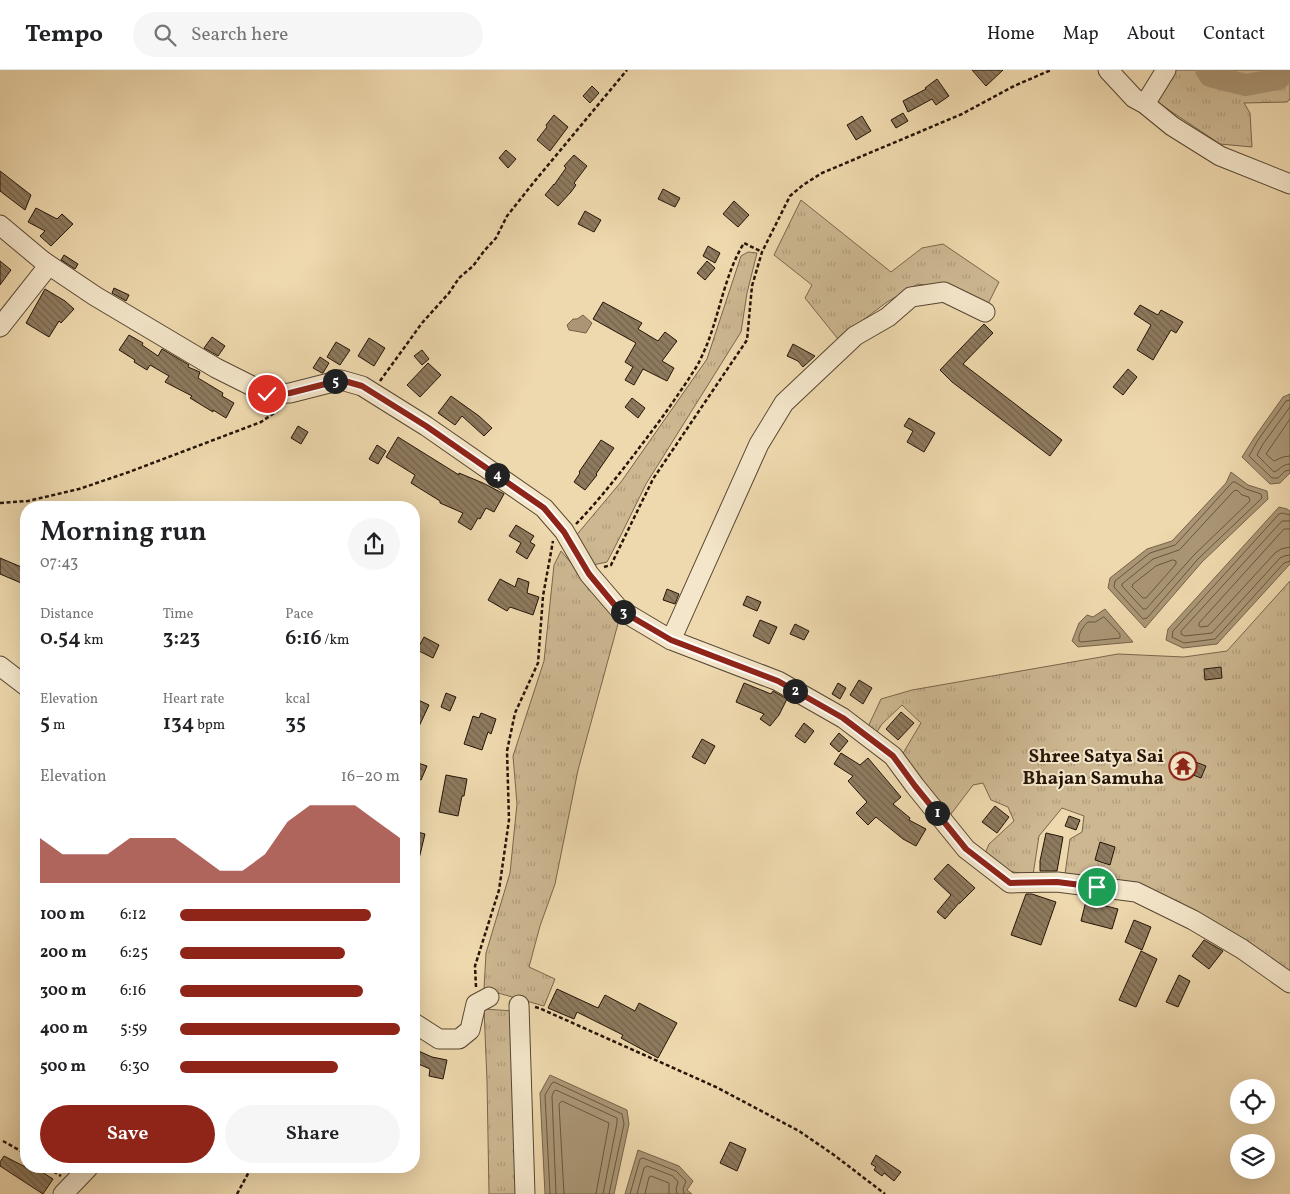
<!DOCTYPE html>
<meta charset="utf-8">
<style>
:root{--surface:#fff;--page:#f6f6f6;--text:#202124;--muted:#757577;--line:#e0e0e0;--accent:#8f2418}
body{margin:0;font-family:Vollkorn,serif;background:var(--page);color:var(--text);height:100vh;display:flex;flex-direction:column;font-size:19px;white-space:nowrap}
*{box-sizing:border-box;margin:0}
p{font-size:16px;color:var(--muted)}
.icon{flex:none;width:28px;height:28px;fill:none;stroke:currentColor;stroke-width:2;stroke-linecap:round;stroke-linejoin:round}
.map{position:relative;flex:1;overflow:hidden}
.sheet{position:absolute;left:20px;top:431px;width:400px;height:672px;display:flex;flex-direction:column;background:var(--surface);border-radius:20px;box-shadow:0 5px 20px #0002}
.sheet>*{flex:none}
.buttons{position:absolute;left:1230px;top:1009px;display:grid;gap:10px}
.buttons a{display:grid;place-items:center;width:45px;height:45px;border-radius:50%;background:var(--surface);box-shadow:0 5px 20px #0002;font-size:25px}
.pin{position:absolute;display:grid;place-items:center;width:42px;height:42px;color:#fff;margin:-21px;border:2px solid #fff;border-radius:50%;box-shadow:0 1px 5px #0007}
.km{position:absolute;width:25px;height:25px;margin:-12px;border-radius:50%;background:#222;color:#fff;font-size:14px;line-height:25px;text-align:center}
.round{display:grid;place-items:center;flex:none;width:52px;height:52px;border-radius:26px;background:var(--page)}
.head{display:flex;align-items:center;justify-content:space-between;height:85px;padding:0 20px}
h1{font-size:28px;font-weight:600;line-height:38px}
.stats{display:grid;grid-template-columns:repeat(3,1fr);gap:8px;height:85px;padding:5px 20px}
.stats div{display:grid;align-content:center}
.stats b{font-size:21px;font-weight:600}
.stats small{font-size:14px;font-weight:400}
.stats p{font-size:14px}
.chart{height:140px;padding:10px 20px}
.chart p{display:flex;justify-content:space-between}
.chart svg{width:100%;height:90px;margin-top:5px;fill:var(--accent);opacity:.7}
.primary-button{display:flex;gap:10px;margin-top:auto;padding:10px 20px}
.primary-button a{flex:1;height:58px;border-radius:30px;background:var(--accent);color:#fff;font-size:20px;font-weight:600;line-height:58px;text-align:center}
.primary-button a+a{background:var(--page);color:var(--text)}
ul{padding:0 20px;list-style:none;font-size:16px}
li{display:grid;grid-template-columns:80px 60px 1fr;align-items:center;height:38px}
li i{height:12px;border-radius:6px;background:var(--accent)}
header{display:flex;align-items:center;gap:30px;box-sizing:border-box;height:70px;padding:0 25px;background:var(--surface);border-bottom:1px solid var(--line)}
header strong{font-size:24px}
nav{display:flex;gap:28px;margin-inline-start:auto;font-size:18px}
.search{width:350px;height:45px;background:var(--page);display:flex;align-items:center;gap:12px;box-sizing:border-box;padding:0 18px;border-radius:28px;color:var(--muted);font-size:19px}
.map>svg:first-child{display:block}
.grass{fill:url(#grass-tufts);stroke:#78664c}
.water{fill:#aa9675;stroke:#756249}
.lines{fill:none;stroke-linecap:round;stroke-linejoin:round}
.shore{stroke:#68563e;stroke-width:1}
.river{stroke:#aa9675;stroke-width:22}
.building{fill:url(#building-back-hatch);stroke:#251508}
.minor-casing{stroke:#574631;stroke-width:21}
.path{stroke:#251508;stroke-width:2.5;stroke-dasharray:4 2.5;stroke-linecap:butt}
.minor{stroke:#f4e6ca;stroke-width:19}
.route-casing{stroke:#fff;stroke-width:10}
.route{stroke:#8f2418;stroke-width:6}
.labels{text-anchor:middle;stroke-width:4;stroke-linejoin:round;paint-order:stroke}
.poi-label{font-size:19px;font-weight:bold;fill:#251508;stroke:#f4e6ca;text-anchor:end}
</style>
<header>
<strong>Tempo</strong>
<div class="search"><svg class="icon" aria-label="search" viewBox="0 0 24 24"><circle cx="10" cy="10" r="6"/><path d="M15 15l6 6"/></svg>Search here</div>
<nav><a>Home</a><a>Map</a><a>About</a><a>Contact</a></nav>
</header>
<div class="map">
<svg width="1290" height="1124" viewBox="0 0 1290 1124">
<defs>
<pattern id="grass-tufts" width="24" height="20" patternUnits="userSpaceOnUse" patternTransform="scale(1.25)"><rect width="24" height="20" fill="#ccb791"/><path d="M3 7l-1-3M5 7V3M7 7l1-3M15 17l-1-3M17 17v-4M19 17l1-3" fill="none" stroke="#af9c7c"/></pattern>
<pattern id="building-back-hatch" width="6" height="6" patternUnits="userSpaceOnUse" patternTransform="scale(1.25)"><rect width="6" height="6" fill="#8e7a5e"/><path d="M-1 5l2 2M0 0l6 6M5-1l2 2" fill="none" stroke="#74634c"/></pattern>
</defs>
<rect width="100%" height="100%" fill="#eed8ad"/>
<filter id="stains"><feTurbulence type="fractalNoise" baseFrequency=".004" numOctaves="4"/><feColorMatrix values="0 0 0 0 .2 0 0 0 0 .09 0 0 0 0 .02 0 0 0 .5 -.17"/></filter>
<radialGradient id="worn" r=".72"><stop offset=".6" stop-color="#630" stop-opacity="0"/><stop offset="1" stop-color="#630" stop-opacity=".3"/></radialGradient>
<path class="grass" d="M 1174,0 L 1290,0 L 1290,29 L 1287,32 L 1244,33 L 1250,43 L 1252,77 L 1220,74 L 1154,30 Z
M 801,130 L 891,202 L 922,178 L 943,174 L 999,212 L 987,236 L 957,220 L 918,214 L 887,232 L 838,269 L 805,228 L 812,215 L 774,185 Z
M 748,182 L 757,183 L 747,223 L 741,262 L 646,414 L 620,467 L 607,492 L 593,495 L 574,468 L 621,412 L 707,289 L 741,186 Z
M 561,481 L 619,550 L 578,700 L 555,814 L 540,856 L 529,897 L 555,909 L 544,936 L 484,919 L 486,883 L 510,803 L 517,734 L 513,686 L 544,591 L 554,495 Z
M 1290,511 L 1290,907 L 1127,812 L 1109,808 L 1065,804 L 1070,769 L 1082,762 L 1084,746 L 1062,738 L 1039,766 L 1033,805 L 1007,801 L 984,786 L 989,774 L 1014,751 L 1008,737 L 991,730 L 983,713 L 973,715 L 948,748 L 902,685 L 921,653 L 902,635 L 882,654 L 875,665 L 867,659 L 881,629 L 912,620 L 1118,584 L 1184,587 L 1227,581 Z
M 484,939 L 514,941 L 519,1124 L 489,1124 L 487,1011 Z"/>
<path class="water" d="M 583,245 L 592,253 L 586,263 L 569,260 L 567,255 L 573,249 L 577,249 Z
M 1290,324 L 1290,403 L 1280,413 L 1270,414 L 1242,387 L 1254,368 L 1283,327 Z
M 1231,402 L 1248,415 L 1267,421 L 1268,429 L 1202,492 L 1145,558 L 1108,518 L 1110,508 L 1147,479 L 1172,471 L 1226,413 Z
M 1279,437 L 1287,439 L 1290,441 L 1290,494 L 1217,574 L 1183,578 L 1166,570 L 1168,559 Z
M 1105,539 L 1133,572 L 1078,577 L 1072,571 L 1079,553 L 1087,545 L 1093,547 Z
M 550,1005 L 627,1040 L 629,1054 L 614,1124 L 545,1124 L 540,1023 Z
M 638,1080 L 679,1096 L 693,1111 L 687,1120 L 692,1124 L 625,1124 Z"/>
<g class="lines">
<path class="shore" d="M 1290,330 L 1286,331 L 1258,370 L 1249,386 L 1272,408 L 1278,408 L 1285,401 L 1290,400
M 1290,337 L 1263,374 L 1257,385 L 1274,402 C 1280,400 1282,394 1290,394
M 1290,349 L 1266,384 L 1274,391 L 1283,387 L 1290,386
M 1233,412 L 1235,412 L 1246,419 L 1261,424 L 1262,428 L 1198,489 L 1147,548 L 1143,549 L 1114,517 L 1115,511 L 1150,483 L 1175,475 Z
M 1234,421 L 1237,420 L 1242,425 L 1249,427 L 1250,431 L 1194,485 L 1146,539 L 1143,539 L 1122,516 L 1122,514 L 1153,489 L 1179,480 Z
M 1290,445 L 1282,443 L 1279,444 L 1173,561 L 1172,567 L 1184,573 L 1215,569 L 1284,493 L 1290,491
M 1290,451 L 1282,451 L 1181,561 L 1181,564 L 1185,566 L 1212,563 L 1280,488 L 1284,486 L 1290,485
M 1290,459 L 1284,459 L 1199,553 L 1199,556 L 1201,557 L 1208,556 L 1275,483 L 1281,479 L 1290,477
M 1173,490 L 1176,491 L 1176,494 L 1146,528 L 1143,528 L 1132,517 L 1133,514 L 1156,496 Z
M 1104,547 L 1120,564 L 1120,568 L 1081,572 L 1079,571 C 1078,564 1083,556 1088,552 L 1095,552 Z
M 550,1124 L 545,1025 L 552,1013 L 554,1012 L 622,1044 L 624,1054 L 609,1124
M 556,1124 L 552,1026 L 554,1021 L 556,1020 L 617,1048 L 617,1053 L 603,1124
M 564,1124 L 559,1034 L 562,1031 L 609,1053 L 596,1124
M 630,1124 L 640,1089 L 643,1088 L 676,1101 L 686,1111 L 683,1119 L 684,1124
M 637,1124 L 644,1098 L 647,1096 L 673,1106 L 678,1112 L 676,1119 L 677,1124
M 645,1124 L 649,1107 L 651,1106 L 669,1113 L 669,1124"/>
<path class="river" d="M 1206,0 L 1210,6 L 1246,15 L 1278,9 L 1287,0"/>
</g>
<path class="building" d="M 972,0 L 1003,0 L 986,16 Z
M 937,9 L 949,26 L 936,35 L 932,29 L 908,42 L 903,31 L 926,19 L 925,18 Z
M 592,16 L 599,23 L 590,33 L 583,26 Z
M 903,43 L 908,51 L 896,58 L 891,50 Z
M 554,45 L 568,57 L 550,81 L 537,70 L 547,57 L 546,55 Z
M 862,46 L 871,61 L 856,70 L 847,55 Z
M 506,80 L 516,89 L 508,98 L 499,88 Z
M 574,85 L 587,96 L 574,113 L 576,115 L 571,122 L 558,136 L 545,125 L 554,114 L 554,115 L 566,98 L 564,96 Z
M 0,101 L 31,125 L 25,140 L 0,121 Z
M 663,119 L 680,128 L 675,137 L 658,129 Z
M 734,131 L 749,145 L 738,157 L 723,144 Z
M 36,138 L 57,149 L 62,144 L 73,154 L 51,176 L 40,166 L 45,161 L 28,152 Z
M 585,141 L 601,150 L 594,162 L 578,154 Z
M 708,176 L 720,183 L 715,193 L 703,186 Z
M 64,185 L 78,194 L 75,199 L 61,190 Z
M 0,191 L 11,200 L 0,215 Z
M 707,191 L 715,198 L 705,210 L 697,203 Z
M 114,218 L 129,225 L 126,231 L 112,223 Z
M 45,219 L 65,231 L 74,239 L 61,253 L 59,251 L 49,267 L 26,253 Z
M 603,232 L 642,253 L 638,259 L 658,271 L 665,262 L 677,271 L 662,291 L 674,298 L 667,311 L 643,299 L 634,315 L 625,310 L 633,297 L 625,292 L 636,273 L 593,249 Z
M 1140,235 L 1158,245 L 1161,240 L 1183,252 L 1176,263 L 1171,260 L 1153,290 L 1137,280 L 1151,255 L 1134,244 Z
M 984,254 L 993,263 L 963,294 L 1062,370 L 1050,386 L 952,312 L 940,300 Z
M 129,265 L 143,273 L 142,275 L 158,286 L 162,279 L 189,295 L 188,297 L 200,302 L 198,308 L 223,323 L 222,326 L 234,333 L 226,348 L 213,340 L 213,342 L 190,328 L 192,326 L 165,312 L 169,306 L 150,295 L 147,300 L 134,292 L 135,290 L 119,280 Z
M 212,267 L 225,276 L 218,286 L 204,278 Z
M 369,268 L 385,278 L 374,296 L 358,286 Z
M 336,272 L 350,280 L 340,295 L 327,287 Z
M 793,274 L 815,286 L 803,297 L 798,291 L 787,286 Z
M 422,280 L 429,289 L 422,295 L 414,286 Z
M 320,287 L 329,293 L 323,303 L 322,303 L 313,298 Z
M 428,293 L 441,305 L 420,327 L 407,315 Z
M 1128,299 L 1137,307 L 1123,325 L 1113,317 Z
M 451,326 L 479,346 L 492,358 L 484,366 L 462,346 L 455,355 L 438,343 Z
M 632,328 L 645,338 L 638,348 L 625,337 Z
M 909,348 L 935,363 L 924,382 L 907,372 L 913,361 L 904,356 Z
M 298,356 L 308,362 L 301,374 L 291,368 Z
M 398,367 L 459,405 L 459,403 L 483,413 L 504,424 L 494,442 L 486,438 L 480,449 L 478,448 L 471,460 L 458,452 L 463,443 L 440,433 L 440,431 L 411,413 L 415,405 L 386,387 Z
M 601,370 L 614,378 L 596,404 L 597,405 L 585,420 L 574,412 L 580,403 L 579,402 Z
M 377,375 L 386,381 L 378,394 L 369,389 Z
M 516,455 L 534,466 L 530,472 L 535,475 L 527,489 L 516,482 L 521,473 L 509,466 Z
M 0,488 L 26,499 L 26,515 L 0,504 Z
M 518,508 L 529,512 L 527,523 L 539,527 L 533,545 L 510,537 L 507,541 L 488,530 L 500,509 L 515,517 Z
M 667,519 L 679,524 L 675,534 L 663,530 Z
M 747,526 L 761,532 L 757,541 L 743,535 Z
M 760,550 L 777,557 L 769,574 L 753,566 Z
M 795,554 L 809,561 L 804,570 L 790,564 Z
M 424,567 L 439,575 L 433,588 L 417,580 Z
M 1221,597 L 1222,608 L 1205,610 L 1204,599 Z
M 859,610 L 872,618 L 863,634 L 850,625 Z
M 744,613 L 771,624 L 773,621 L 787,629 L 779,645 L 770,656 L 760,649 L 764,644 L 736,632 Z
M 838,613 L 846,618 L 840,629 L 832,624 Z
M 446,623 L 456,627 L 450,641 L 441,637 Z
M 414,628 L 429,635 L 414,667 Z
M 901,642 L 914,653 L 898,670 L 886,659 Z
M 481,643 L 496,649 L 491,664 L 488,662 L 482,680 L 464,674 L 473,646 L 479,648 Z
M 804,653 L 814,661 L 805,673 L 795,666 Z
M 839,663 L 848,671 L 839,682 L 830,674 Z
M 702,669 L 715,676 L 705,694 L 692,687 Z
M 841,683 L 860,695 L 868,688 L 901,727 L 893,734 L 910,748 L 909,750 L 926,759 L 916,776 L 903,769 L 876,747 L 868,755 L 856,743 L 867,732 L 848,711 L 853,706 L 834,694 Z
M 1181,683 L 1194,688 L 1193,691 L 1206,696 L 1201,708 L 1188,703 L 1186,708 L 1173,703 Z
M 418,693 L 427,696 L 421,710 L 414,707 L 414,703 Z
M 446,705 L 467,709 L 464,726 L 462,726 L 458,746 L 439,742 Z
M 995,736 L 1009,747 L 997,763 L 982,752 Z
M 1069,746 L 1080,750 L 1076,760 L 1065,756 Z
M 414,761 L 425,764 L 418,793 L 414,793 Z
M 1046,763 L 1063,767 L 1057,801 L 1040,801 L 1040,791 Z
M 1100,772 L 1115,777 L 1110,795 L 1095,790 Z
M 948,794 L 975,818 L 960,833 L 959,833 L 945,849 L 937,842 L 951,825 L 934,809 Z
M 1026,824 L 1032,824 L 1056,832 L 1041,875 L 1011,865 Z
M 1086,831 L 1118,839 L 1112,859 L 1081,851 Z
M 1134,850 L 1151,857 L 1142,880 L 1125,872 Z
M 1204,870 L 1223,881 L 1209,899 L 1192,886 Z
M 1141,881 L 1157,889 L 1136,937 L 1119,930 Z
M 1179,905 L 1190,911 L 1178,937 L 1166,932 Z
M 557,919 L 598,938 L 605,925 L 635,941 L 639,933 L 677,953 L 658,988 L 621,968 L 623,965 L 577,942 L 574,949 L 548,938 Z
M 414,979 L 432,987 L 447,990 L 443,1009 L 429,1006 L 430,999 L 414,992 Z
M 730,1072 L 746,1079 L 737,1101 L 720,1093 Z
M 876,1085 L 901,1102 L 894,1111 L 884,1103 L 882,1106 L 874,1100 L 876,1097 L 871,1094 Z
M 4,1086 L 35,1102 L 37,1099 L 53,1109 L 43,1124 L 0,1096 L 0,1092 Z"/>
<g class="lines">
<g class="minor-casing">
<path id="minor" d="M 1108,0 L 1134,28 L 1145,34 L 1172,56 L 1220,86 L 1290,114
M 1145,34 L 1166,0
M 0,155 L 43,191 L 95,226 L 216,298 L 250,315 L 267,324 L 290,323 L 341,310 L 362,316 L 426,356 L 544,438 L 564,461 L 589,504 L 619,539 L 671,570 L 778,611 L 843,648 L 893,686 L 915,716 L 966,779 L 1010,813 L 1057,812 L 1136,822 L 1193,850 L 1242,879 L 1290,913
M 0,257 L 49,195
M 671,570 L 759,374 L 784,333 L 855,266 L 888,247 L 911,227 L 944,222 L 985,242
M 0,596 L 26,616
M 519,935 L 525,1124
M 414,953 L 439,969 L 459,969 L 470,960 L 476,934 L 489,927
M 63,1124 L 88,1098"/>
</g>
<path class="path" d="M 380,311 L 422,253 L 449,223 L 459,208 L 473,196 L 484,181 L 496,168 L 507,146 L 534,112 L 627,0
M 0,433 L 28,431 L 79,419 L 129,402 L 261,352 L 280,339
M 576,454 C 605,424 630,390 655,357 C 667,341 677,326 688,310 C 692,303 697,297 700,290 C 719,253 722,209 744,173 L 762,182
M 604,497 L 611,495 L 653,409 L 747,270 L 752,216 L 762,182 L 790,126 L 803,115 L 822,103 L 962,44 L 1014,16 L 1051,0
M 476,917 L 475,896 L 499,820 L 509,750 L 507,681 L 515,643 L 538,593 L 543,526 L 553,471
M 535,937 L 539,938 L 716,1017 L 799,1061 L 834,1085 L 885,1124
M 3,1071 L 26,1084
M 48,1098 L 61,1106
M 237,1124 L 251,1098"/>
<use href="#minor" class="minor"/>
</g>
<g class="lines">
<g class="route-casing">
<path id="route" d="M 267,324 L 290,323 L 341,310 L 362,316 L 426,356 L 544,438 L 564,462 L 589,504 L 618,539 L 671,570 L 778,611 L 843,648 L 893,686 L 915,716 L 966,779 L 1010,813 L 1057,812 L 1097,817"/>
</g>
<use href="#route" class="route"/>
</g>
<defs>
<g id="temple-ring" transform="scale(1.4375)"><circle r="9.5" fill="#f4e6ca" stroke="#8f2418" stroke-width="1.5"/><path d="M0-6L5-2H3V0L6.5 2.5H4V6H1.5V3h-3V6H-4V2.5H-6.5L-3 0V-2H-5Z" fill="#8f2418"/></g>
</defs>
<g fill-rule="evenodd">
<use href="#temple-ring" x="1183" y="696"/>
</g>
<g class="labels">
<g class="poi-label">
<text x="1164" y="692">Shree Satya Sai<tspan x="1164" dy="22">Bhajan Samuha</tspan></text>
</g>
</g>
<rect width="100%" height="100%" filter="url(#stains)"/>
<rect width="100%" height="100%" fill="url(#worn)"/>
</svg>
<div class="buttons">
<a><svg class="icon" aria-label="locate" viewBox="0 0 24 24"><circle cx="12" cy="12" r="6"/><path d="M12 2v4M12 18v4M2 12h4M18 12h4"/></svg></a>
<a><svg class="icon" aria-label="layers" viewBox="0 0 24 24"><path d="M12 4l9 5-9 5-9-5zM3 14l9 5 9-5"/></svg></a>
</div>
<div class="pin" style="left:1097px;top:817px;background:#1e9e55"><svg class="icon" aria-label="arrive" viewBox="0 0 24 24"><path d="M6 21V4h12l-3 4 3 4H6"/></svg></div>
<div class="pin" style="left:267px;top:324px;background:#d93025"><svg class="icon" aria-label="check" viewBox="0 0 24 24"><path d="M5 12l5 5 9-10"/></svg></div>
<b class="km" style="left:937px;top:743px">1</b>
<b class="km" style="left:795px;top:621px">2</b>
<b class="km" style="left:623px;top:542px">3</b>
<b class="km" style="left:497px;top:405px">4</b>
<b class="km" style="left:335px;top:311px">5</b>
<section class="sheet">
<div class="head"><div><h1>Morning run</h1><p>07:43</p></div><a class="round"><svg class="icon" aria-label="share" viewBox="0 0 24 24"><path d="M12 15V3M7 8l5-5 5 5M5 13v7h14v-7"/></svg></a></div>
<div class="stats">
<div><p>Distance</p><b>0.54<small> km</small></b></div>
<div><p>Time</p><b>3:23</b></div>
<div><p>Pace</p><b>6:16<small> /km</small></b></div>
</div>
<div class="stats">
<div><p>Elevation</p><b>5<small> m</small></b></div>
<div><p>Heart rate</p><b>134<small> bpm</small></b></div>
<div><p>kcal</p><b>35</b></div>
</div>
<div class="chart"><p><span>Elevation</span>16–20 m</p>
<svg viewBox="0 0 160 44" preserveAspectRatio="none"><path d="M0 44V22L10 30L20 30L30 30L40 22L50 22L60 22L70 30L80 38L90 38L100 30L110 14L120 6L130 6L140 6L150 14L160 22V44z"/></svg>
</div>
<ul>
<li><b>100 m</b>6:12<i style="width:87%"></i></li>
<li><b>200 m</b>6:25<i style="width:75%"></i></li>
<li><b>300 m</b>6:16<i style="width:83%"></i></li>
<li><b>400 m</b>5:59<i style="width:100%"></i></li>
<li><b>500 m</b>6:30<i style="width:72%"></i></li>
</ul>
<div class="primary-button"><a>Save</a><a>Share</a></div>
</section>
</div>
